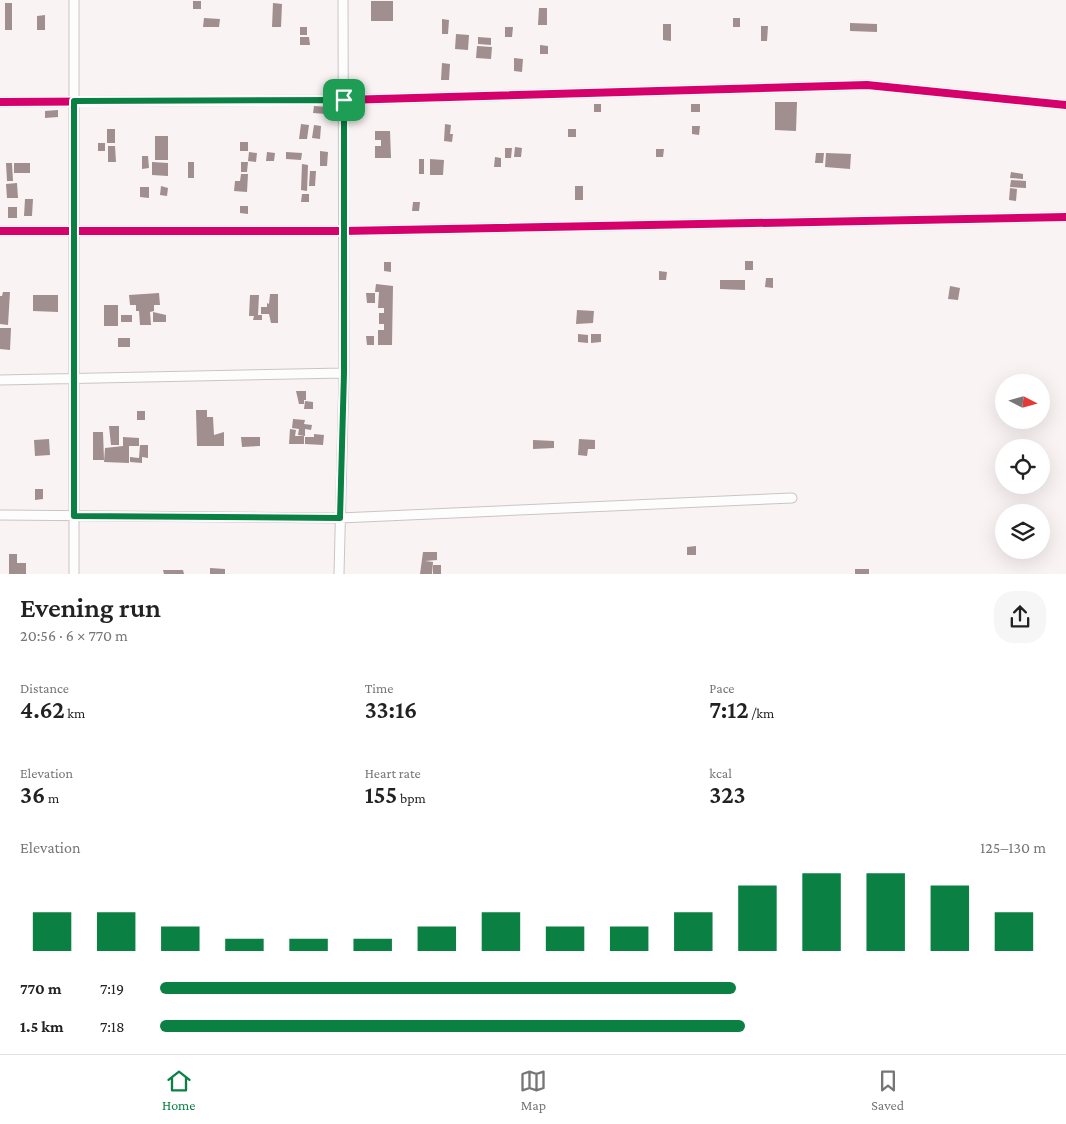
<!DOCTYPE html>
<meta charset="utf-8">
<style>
:root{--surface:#fff;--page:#f6f6f6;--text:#222;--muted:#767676;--line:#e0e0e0;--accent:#0b8043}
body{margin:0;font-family:"Crimson Pro",serif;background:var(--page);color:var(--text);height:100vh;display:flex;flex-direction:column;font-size:19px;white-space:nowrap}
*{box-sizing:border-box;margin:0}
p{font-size:16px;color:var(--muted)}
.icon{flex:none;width:28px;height:28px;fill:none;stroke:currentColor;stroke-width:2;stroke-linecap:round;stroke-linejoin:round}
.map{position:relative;height:574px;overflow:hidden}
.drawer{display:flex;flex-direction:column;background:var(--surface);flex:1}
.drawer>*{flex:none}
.needle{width:32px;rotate:96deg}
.buttons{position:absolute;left:995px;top:374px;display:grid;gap:10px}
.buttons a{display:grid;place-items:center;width:55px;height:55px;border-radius:50%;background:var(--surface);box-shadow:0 5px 20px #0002;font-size:25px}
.pin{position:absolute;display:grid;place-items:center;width:42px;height:42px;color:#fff;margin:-21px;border-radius:10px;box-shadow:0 2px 8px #0006}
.round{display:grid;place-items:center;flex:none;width:52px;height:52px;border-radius:20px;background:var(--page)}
.summary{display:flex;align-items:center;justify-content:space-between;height:85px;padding:0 20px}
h1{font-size:28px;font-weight:600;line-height:38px}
.stats{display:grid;grid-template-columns:repeat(3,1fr);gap:8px;height:85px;padding:5px 20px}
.stats div{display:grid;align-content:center}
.stats b{font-size:25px;font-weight:600}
.stats small{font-size:14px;font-weight:400}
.stats p{font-size:14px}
.chart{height:140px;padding:10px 20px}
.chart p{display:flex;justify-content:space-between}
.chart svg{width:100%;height:90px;margin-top:5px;stroke:var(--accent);stroke-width:6}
ul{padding:0 20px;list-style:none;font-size:16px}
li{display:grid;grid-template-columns:80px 60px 1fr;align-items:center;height:38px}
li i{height:12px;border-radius:6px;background:var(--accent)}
.tabs{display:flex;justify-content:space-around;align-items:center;height:70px;border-top:1px solid var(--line);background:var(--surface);font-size:14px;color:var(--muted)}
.tabs a{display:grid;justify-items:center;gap:2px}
.tabs .current{color:var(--accent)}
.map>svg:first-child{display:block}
.building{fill:#a18e8f}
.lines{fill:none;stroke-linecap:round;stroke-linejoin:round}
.minor-casing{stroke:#ccc4c4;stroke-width:11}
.minor{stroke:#fefdfd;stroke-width:9}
.cycleway-casing{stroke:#fff;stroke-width:11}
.cycleway{stroke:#d6006c;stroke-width:8}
.route-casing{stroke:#fff;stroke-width:10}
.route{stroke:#0b8043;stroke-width:6}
</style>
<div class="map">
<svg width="1066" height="574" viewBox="0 0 1066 574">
<rect width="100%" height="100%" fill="#f9f3f3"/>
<path class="building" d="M 193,1 L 201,1 L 201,9 L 193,9 Z
M 371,1 L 393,1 L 393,21 L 371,21 Z
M 5,3 L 12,3 L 12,30 L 5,30 Z
M 273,3 L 282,4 L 281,27 L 272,27 Z
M 539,8 L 547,8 L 547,25 L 538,25 Z
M 45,15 L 45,30 L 37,30 L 37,16 Z
M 204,18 L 220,19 L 219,27 L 203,27 Z
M 733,18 L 740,18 L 740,27 L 733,27 Z
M 442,19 L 449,20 L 448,34 L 442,34 Z
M 850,23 L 877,24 L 877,32 L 850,31 Z
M 663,24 L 671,24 L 671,41 L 663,40 Z
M 761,26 L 768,26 L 767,41 L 761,41 Z
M 300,27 L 307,27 L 307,35 L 300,35 Z
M 505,27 L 513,27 L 512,37 L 505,37 Z
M 456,34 L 469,35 L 468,50 L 455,49 Z
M 300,37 L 309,37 L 310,45 L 300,45 Z
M 478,37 L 491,38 L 491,45 L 478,44 Z
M 540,45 L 548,46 L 548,54 L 540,54 Z
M 477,46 L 492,47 L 491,59 L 476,58 Z
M 514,58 L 523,59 L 522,72 L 514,71 Z
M 442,63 L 450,64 L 449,80 L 441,80 Z
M 775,102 L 797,102 L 796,131 L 775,130 Z
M 594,104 L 601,104 L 601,112 L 594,112 Z
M 691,104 L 700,104 L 700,112 L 691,112 Z
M 314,106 L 327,107 L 326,114 L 313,113 Z
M 58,110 L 58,117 L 45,118 L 45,111 Z
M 301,124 L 309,125 L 307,139 L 299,139 Z
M 445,124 L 451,125 L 450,134 L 453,134 L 452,142 L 444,141 Z
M 314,125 L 321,126 L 320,139 L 312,138 Z
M 692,126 L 700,126 L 699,135 L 692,134 Z
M 107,129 L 115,129 L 115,143 L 107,143 Z
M 568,129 L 576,129 L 576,137 L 568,137 Z
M 375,131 L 390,131 L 391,158 L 375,158 L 375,146 L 381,146 L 381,140 L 375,140 Z
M 155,136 L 168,136 L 168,160 L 155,160 Z
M 240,142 L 248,142 L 248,151 L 240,151 Z
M 98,143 L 105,143 L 105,151 L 98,151 Z
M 108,146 L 115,146 L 116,162 L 108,162 Z
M 515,147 L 522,148 L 521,157 L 514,157 Z
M 505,148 L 512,148 L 511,158 L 505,158 Z
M 656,149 L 664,149 L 663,157 L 656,157 Z
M 320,151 L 328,152 L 327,166 L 320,166 Z
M 249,152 L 257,153 L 256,162 L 248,161 Z
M 267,152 L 275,153 L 274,161 L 266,161 Z
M 286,152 L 302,153 L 301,160 L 286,159 Z
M 816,153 L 824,153 L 823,163 L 815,163 Z
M 826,153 L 851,154 L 850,169 L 825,167 Z
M 142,156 L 148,156 L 149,168 L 142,169 Z
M 495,157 L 501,158 L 501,167 L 494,167 Z
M 419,159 L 424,159 L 424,174 L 419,174 Z
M 430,159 L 444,160 L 443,175 L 430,175 Z
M 152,162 L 168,163 L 168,176 L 152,175 Z
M 188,162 L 194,162 L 194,178 L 188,178 Z
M 241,162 L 248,162 L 247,172 L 241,172 Z
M 6,163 L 12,163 L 13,181 L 7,181 Z
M 14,163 L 30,163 L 30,173 L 14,173 Z
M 302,164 L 308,165 L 307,191 L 301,190 Z
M 310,171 L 316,171 L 315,186 L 309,186 Z
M 1011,172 L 1023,174 L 1023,179 L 1010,178 Z
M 241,174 L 248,174 L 247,192 L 234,191 L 235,181 L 240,181 Z
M 1011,180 L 1026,181 L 1026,188 L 1010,187 Z
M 17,183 L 18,198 L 7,198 L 6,184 Z
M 161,186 L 168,188 L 167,196 L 160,195 Z
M 575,186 L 583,186 L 583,200 L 575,200 Z
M 140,187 L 149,187 L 149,198 L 140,197 Z
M 1010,188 L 1017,189 L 1016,201 L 1009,200 Z
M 302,194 L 309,194 L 309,202 L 301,202 Z
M 25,199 L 33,199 L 32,216 L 24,216 Z
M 413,202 L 420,202 L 419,211 L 412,211 Z
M 240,206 L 248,206 L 248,214 L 240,213 Z
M 8,207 L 17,207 L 17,218 L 8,218 Z
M 745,261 L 753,261 L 753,270 L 745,270 Z
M 384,262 L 391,262 L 391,272 L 384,271 Z
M 659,271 L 667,272 L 666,280 L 659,280 Z
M 766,278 L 773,278 L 773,288 L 765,287 Z
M 720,280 L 745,280 L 745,290 L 720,289 Z
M 376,284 L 393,286 L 392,345 L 378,345 L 378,330 L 384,330 L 384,324 L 379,324 L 379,313 L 384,313 L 384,308 L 378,308 L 379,292 L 375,292 Z
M 950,286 L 960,288 L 958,300 L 948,299 Z
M 3,292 L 10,292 L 8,325 L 0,324 L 0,296 L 2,296 Z
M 159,293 L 160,305 L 154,305 L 154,311 L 150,312 L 151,325 L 140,325 L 139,311 L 136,311 L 136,305 L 130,305 L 129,295 Z
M 366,293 L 375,293 L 375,303 L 367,303 Z
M 270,294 L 278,294 L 278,323 L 271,323 L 269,314 L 261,314 L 261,307 L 267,307 L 267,303 L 269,304 Z
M 33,295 L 58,295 L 58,312 L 33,311 Z
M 250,295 L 259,295 L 258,315 L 262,315 L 262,320 L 253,320 L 254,316 L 249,316 Z
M 104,305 L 118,305 L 118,326 L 104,326 Z
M 577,310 L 594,311 L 593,323 L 576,324 Z
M 153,312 L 166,315 L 166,322 L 153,322 Z
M 121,315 L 132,315 L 132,322 L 121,322 Z
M 0,328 L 11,328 L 10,350 L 0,349 Z
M 578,334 L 588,335 L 588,343 L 578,342 Z
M 591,334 L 601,334 L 601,342 L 591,343 Z
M 366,336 L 374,336 L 374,345 L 367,345 Z
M 118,338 L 130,338 L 130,347 L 118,347 Z
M 296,391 L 306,391 L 306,400 L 304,400 L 304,404 L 299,404 Z
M 305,401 L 313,402 L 313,409 L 304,409 Z
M 196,410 L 207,410 L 207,417 L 213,417 L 214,435 L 224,432 L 224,446 L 197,446 Z
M 137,411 L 145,411 L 145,420 L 137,420 Z
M 293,419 L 305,420 L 304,424 L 312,425 L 311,430 L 305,429 L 305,436 L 298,435 L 299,429 L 292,428 Z
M 109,426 L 119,426 L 119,445 L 111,445 Z
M 290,429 L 296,430 L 295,436 L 304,436 L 304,444 L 289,444 Z
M 93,432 L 103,432 L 104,460 L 93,460 Z
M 314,434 L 324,435 L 323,445 L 305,444 L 305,437 L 314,437 Z
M 123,437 L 139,438 L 139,446 L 129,446 L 129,463 L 104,462 L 105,448 L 123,446 Z
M 241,437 L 260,437 L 260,446 L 242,447 Z
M 49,439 L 50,455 L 35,456 L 34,440 Z
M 579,439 L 595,440 L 595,449 L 588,449 L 587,456 L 578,455 Z
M 533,440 L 554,441 L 554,448 L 533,449 Z
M 140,445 L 148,445 L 148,458 L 142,457 L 142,463 L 130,462 L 130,457 L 139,458 Z
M 35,489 L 43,489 L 43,499 L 35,500 Z
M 696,546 L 696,555 L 687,555 L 687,547 Z
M 423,552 L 437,552 L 437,560 L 425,561 L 433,562 L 432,574 L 420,574 Z
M 9,554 L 17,554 L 17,563 L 26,563 L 26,574 L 9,574 Z
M 433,565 L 441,565 L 441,574 L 433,574 Z
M 210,568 L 225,569 L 225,574 L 210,574 Z
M 855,569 L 869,569 L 869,574 L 855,574 Z
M 163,570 L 183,570 L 184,574 L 164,574 Z"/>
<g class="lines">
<g class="minor-casing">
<path id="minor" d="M 0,102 L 344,100 L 867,85 L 1066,105
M 0,231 L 344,231 L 1066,217
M 0,380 L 344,373
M 0,515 L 340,518 L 792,498
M 74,574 L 74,0
M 339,574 L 344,373 L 343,0"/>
</g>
<use href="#minor" class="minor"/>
<g class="cycleway-casing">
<path id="cycleway" d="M 0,102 L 344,100 L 867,85 L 1066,105
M 0,231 L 344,231 L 1066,217"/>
</g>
<use href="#cycleway" class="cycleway"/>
</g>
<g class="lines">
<g class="route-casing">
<path id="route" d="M 344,100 L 344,373 L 340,518 L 74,516 L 74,101 Z"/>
</g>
<use href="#route" class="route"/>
</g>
</svg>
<div class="buttons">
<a><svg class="needle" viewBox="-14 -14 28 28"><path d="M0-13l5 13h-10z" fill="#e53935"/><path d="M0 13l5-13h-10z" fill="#767676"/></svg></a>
<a><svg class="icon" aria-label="locate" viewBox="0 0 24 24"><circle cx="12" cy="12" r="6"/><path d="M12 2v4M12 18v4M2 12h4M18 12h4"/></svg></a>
<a><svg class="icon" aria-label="layers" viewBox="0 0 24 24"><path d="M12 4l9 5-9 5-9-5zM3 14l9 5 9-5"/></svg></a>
</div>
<div class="pin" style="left:344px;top:100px;background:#1e9e55"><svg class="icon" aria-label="arrive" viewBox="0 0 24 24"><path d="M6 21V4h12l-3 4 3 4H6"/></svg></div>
</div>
<section class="drawer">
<div class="summary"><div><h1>Evening run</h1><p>20:56 · 6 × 770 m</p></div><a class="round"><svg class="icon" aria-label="share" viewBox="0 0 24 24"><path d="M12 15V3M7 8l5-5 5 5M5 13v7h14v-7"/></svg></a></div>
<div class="stats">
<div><p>Distance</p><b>4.62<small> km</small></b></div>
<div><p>Time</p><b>33:16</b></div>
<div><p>Pace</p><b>7:12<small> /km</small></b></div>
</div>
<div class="stats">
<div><p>Elevation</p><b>36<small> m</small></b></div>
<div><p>Heart rate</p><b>155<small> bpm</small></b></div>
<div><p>kcal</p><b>323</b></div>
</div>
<div class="chart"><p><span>Elevation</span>125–130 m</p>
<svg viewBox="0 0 160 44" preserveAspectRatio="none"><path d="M5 44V25M15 44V25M25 44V32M35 44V38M45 44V38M55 44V38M65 44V32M75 44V25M85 44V32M95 44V32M105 44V25M115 44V12M125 44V6M135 44V6M145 44V12M155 44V25"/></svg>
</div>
<ul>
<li><b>770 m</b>7:19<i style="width:65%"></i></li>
<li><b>1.5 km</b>7:18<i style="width:66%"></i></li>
</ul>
</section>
<nav class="tabs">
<a class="current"><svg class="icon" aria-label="home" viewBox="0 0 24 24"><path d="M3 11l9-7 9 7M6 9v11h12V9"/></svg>Home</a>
<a><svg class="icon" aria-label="map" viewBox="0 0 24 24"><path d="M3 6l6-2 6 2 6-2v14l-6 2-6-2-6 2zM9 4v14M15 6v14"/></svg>Map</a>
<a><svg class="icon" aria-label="saved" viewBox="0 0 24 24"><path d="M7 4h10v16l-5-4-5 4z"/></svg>Saved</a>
</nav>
